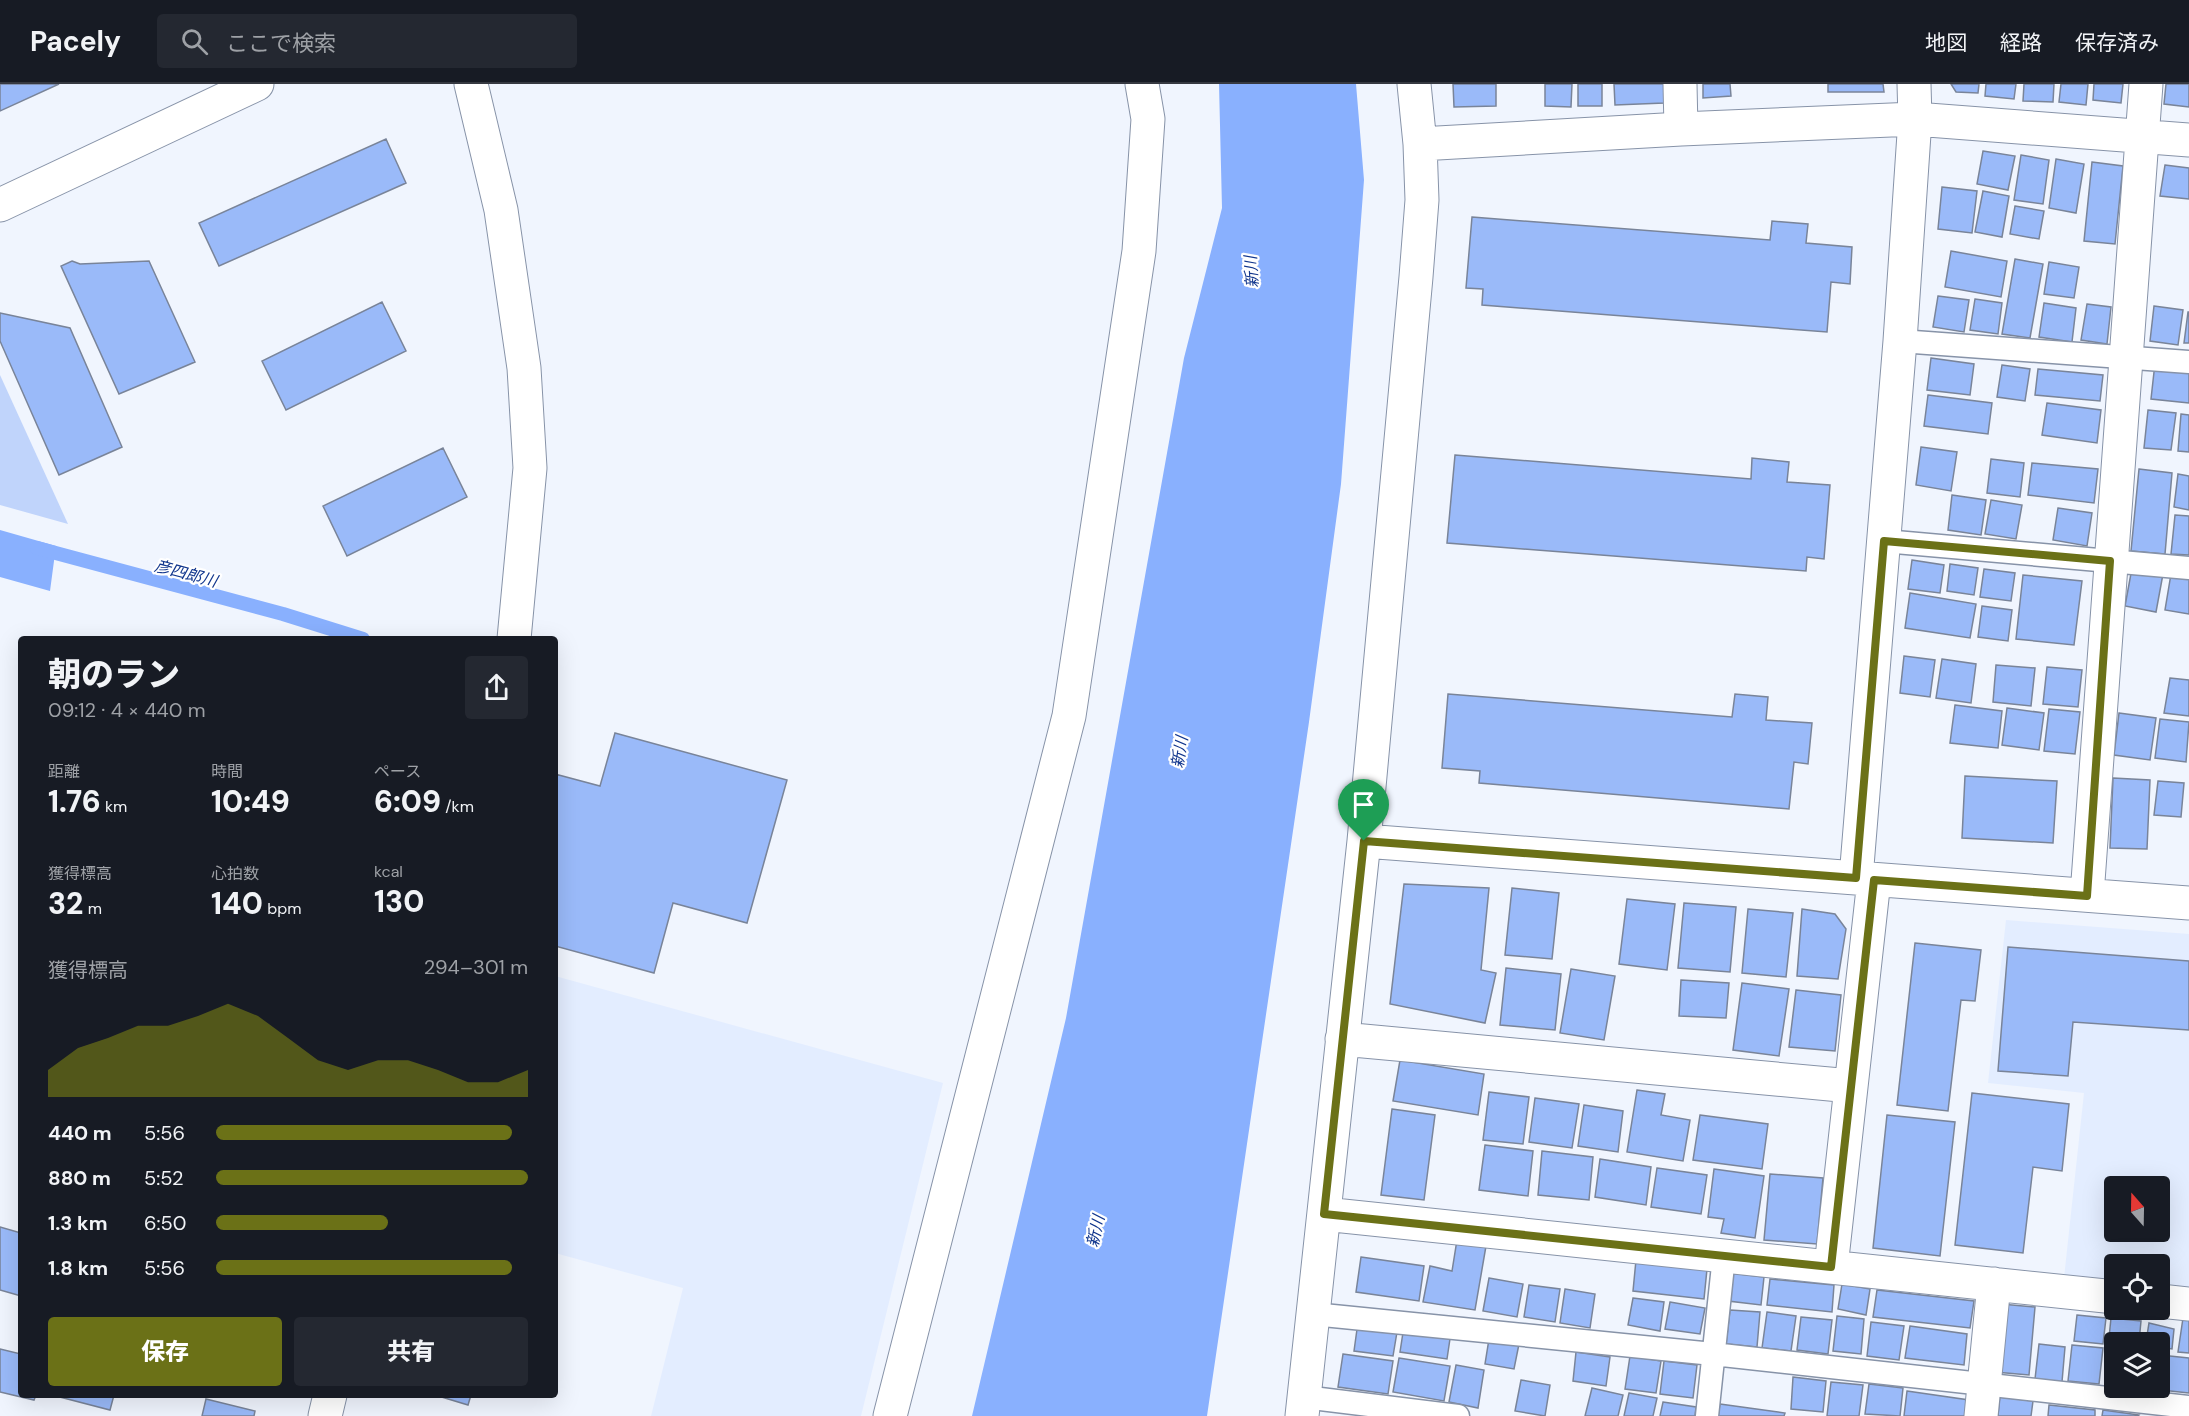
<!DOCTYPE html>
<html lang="ja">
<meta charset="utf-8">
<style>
:root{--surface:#171b24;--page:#242831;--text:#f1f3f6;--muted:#9ea1a6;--line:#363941;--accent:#6b7117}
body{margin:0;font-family:"DM Sans","Noto Sans JP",sans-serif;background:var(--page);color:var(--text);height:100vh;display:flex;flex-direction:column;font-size:22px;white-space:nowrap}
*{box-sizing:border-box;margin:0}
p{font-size:20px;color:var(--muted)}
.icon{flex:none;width:33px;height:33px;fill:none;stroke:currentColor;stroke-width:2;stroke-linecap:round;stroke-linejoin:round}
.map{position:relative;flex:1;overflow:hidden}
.sheet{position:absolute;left:18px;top:552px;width:540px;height:762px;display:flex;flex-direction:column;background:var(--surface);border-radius:6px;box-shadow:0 6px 24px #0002}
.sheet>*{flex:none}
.needle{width:39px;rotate:340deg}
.buttons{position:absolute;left:2104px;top:1092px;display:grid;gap:12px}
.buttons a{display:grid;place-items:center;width:66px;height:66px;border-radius:6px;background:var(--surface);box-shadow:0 6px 24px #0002;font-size:30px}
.pin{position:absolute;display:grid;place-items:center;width:51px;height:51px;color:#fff;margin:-62px -26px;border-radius:50% 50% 50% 0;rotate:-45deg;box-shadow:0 0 6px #0007}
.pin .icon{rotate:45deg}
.round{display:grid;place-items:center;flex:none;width:63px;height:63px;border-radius:6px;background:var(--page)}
.headline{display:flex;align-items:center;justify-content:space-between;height:102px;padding:0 30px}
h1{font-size:33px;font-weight:800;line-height:45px}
.metrics{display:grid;grid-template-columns:repeat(3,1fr);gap:9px;height:102px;padding:6px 30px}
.metrics div{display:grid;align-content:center}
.metrics b{font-size:30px;font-weight:800}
.metrics small{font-size:16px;font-weight:400}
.metrics p{font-size:16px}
.chart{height:168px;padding:12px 30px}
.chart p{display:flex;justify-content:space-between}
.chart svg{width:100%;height:108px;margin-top:6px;fill:var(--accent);opacity:.7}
.primary-button{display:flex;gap:12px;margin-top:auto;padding:12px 30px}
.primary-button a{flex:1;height:69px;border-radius:6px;background:var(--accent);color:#fff;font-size:24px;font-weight:800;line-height:69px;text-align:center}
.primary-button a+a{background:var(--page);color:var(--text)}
ul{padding:0 30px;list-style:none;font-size:20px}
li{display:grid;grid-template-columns:96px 72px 1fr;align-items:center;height:45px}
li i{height:15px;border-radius:8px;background:var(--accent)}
header{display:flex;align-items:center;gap:36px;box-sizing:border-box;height:84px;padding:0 30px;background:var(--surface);border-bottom:2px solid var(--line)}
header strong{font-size:28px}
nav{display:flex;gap:33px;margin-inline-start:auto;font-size:21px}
.search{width:420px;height:54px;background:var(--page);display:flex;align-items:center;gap:15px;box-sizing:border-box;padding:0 21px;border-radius:6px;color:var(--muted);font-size:22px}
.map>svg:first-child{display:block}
.built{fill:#e3edff;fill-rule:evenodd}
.green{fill:#c0d4fb}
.water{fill:#89b0fe}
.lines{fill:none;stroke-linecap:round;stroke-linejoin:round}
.stream{stroke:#89b0fe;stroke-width:14}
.building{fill:#9abaf9;stroke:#798499;stroke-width:1.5}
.lane-casing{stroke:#8793a8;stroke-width:25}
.street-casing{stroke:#8793a8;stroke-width:35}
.secondary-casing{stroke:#8793a8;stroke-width:35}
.lane{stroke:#fff;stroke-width:22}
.street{stroke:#fff;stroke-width:33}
.secondary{stroke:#fff;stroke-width:33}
.route-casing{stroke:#fff;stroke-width:12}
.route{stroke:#6b7117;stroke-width:8}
.labels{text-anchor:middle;stroke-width:4.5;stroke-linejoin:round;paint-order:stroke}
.water-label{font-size:16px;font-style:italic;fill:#11368d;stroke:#fff}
</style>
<header>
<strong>Pacely</strong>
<div class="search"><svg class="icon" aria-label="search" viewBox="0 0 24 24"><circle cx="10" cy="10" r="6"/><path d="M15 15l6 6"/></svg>ここで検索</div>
<nav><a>地図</a><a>経路</a><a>保存済み</a></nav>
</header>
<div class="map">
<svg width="2189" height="1332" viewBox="0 0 2189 1332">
<rect width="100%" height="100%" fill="#f0f5fe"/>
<path class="built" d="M 2006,836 L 2189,850 L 2189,1206 L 2160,1203 L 2160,1180 L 2115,1180 L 2115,1199 L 2064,1194 L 2084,1009 L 1988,999 ZM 2115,1102 L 2160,1102 L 2160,1148 L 2115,1148 Z
M 555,892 L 943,999 L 861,1332 L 651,1332 L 683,1204 L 555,1169 Z"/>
<path class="green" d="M 0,291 L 68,440 L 0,421 Z"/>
<path class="water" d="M 1219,0 L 1356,0 L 1364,96 L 1341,400 L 1309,638 L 1207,1332 L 972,1332 L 1066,934 L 1184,274 L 1222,124 Z
M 0,446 L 56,462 L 50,507 L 0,493 Z"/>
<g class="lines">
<path class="stream" d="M 37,464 L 283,530 L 363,555"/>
</g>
<path class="building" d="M 0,0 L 59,0 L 0,27 Z
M 1453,0 L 1496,0 L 1496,22 L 1454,23 Z
M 1545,0 L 1572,0 L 1571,23 L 1545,22 Z
M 1578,0 L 1602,0 L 1602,22 L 1578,22 Z
M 1614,0 L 1664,0 L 1664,19 L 1615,21 Z
M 1703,0 L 1730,0 L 1731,12 L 1703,14 Z
M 1828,0 L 1883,0 L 1884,8 L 1828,8 Z
M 1951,0 L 1979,0 L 1978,9 L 1956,8 Z
M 1986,0 L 2016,0 L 2014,15 L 1985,12 Z
M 2024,0 L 2054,0 L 2053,18 L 2023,17 Z
M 2061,0 L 2088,0 L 2086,21 L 2059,18 Z
M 2094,0 L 2123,0 L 2121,19 L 2093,16 Z
M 2166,0 L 2189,0 L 2189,23 L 2164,20 Z
M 386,55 L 406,99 L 219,182 L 199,139 Z
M 1983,67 L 2015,72 L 2008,106 L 1977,100 Z
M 2021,71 L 2049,76 L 2043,120 L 2014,116 Z
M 2056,75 L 2084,80 L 2076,129 L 2049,124 Z
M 2092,78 L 2123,82 L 2115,160 L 2084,157 Z
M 2165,81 L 2189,84 L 2189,115 L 2160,112 Z
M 1942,103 L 1977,107 L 1972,149 L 1938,145 Z
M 1983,107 L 2009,112 L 2002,153 L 1975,148 Z
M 2015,122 L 2044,127 L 2039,155 L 2010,150 Z
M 1472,133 L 1770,156 L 1772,137 L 1808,140 L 1806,159 L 1852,163 L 1850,200 L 1831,198 L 1827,248 L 1482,221 L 1483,205 L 1466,204 Z
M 1951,167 L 2007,177 L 2001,213 L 1945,203 Z
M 2015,175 L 2043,180 L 2030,254 L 2002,250 Z
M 72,177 L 80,180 L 149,177 L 195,278 L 119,310 L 61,182 Z
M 2049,178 L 2079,183 L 2074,214 L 2044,210 Z
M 1938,212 L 1969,216 L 1964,248 L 1933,243 Z
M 1975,215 L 2002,219 L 1998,250 L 1970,246 Z
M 382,218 L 406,267 L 286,326 L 262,277 Z
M 2044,219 L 2076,224 L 2072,258 L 2039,253 Z
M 2087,220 L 2111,223 L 2107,260 L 2081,256 Z
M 2154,222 L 2183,226 L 2178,261 L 2150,257 Z
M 2188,228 L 2189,228 L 2189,259 L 2184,259 Z
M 0,229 L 70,244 L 122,363 L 59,391 L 0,257 Z
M 1931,274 L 1974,280 L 1970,311 L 1927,306 Z
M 2155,279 L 2189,283 L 2189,319 L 2151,315 Z
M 2002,281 L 2030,285 L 2025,317 L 1997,313 Z
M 2038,285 L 2103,291 L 2100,317 L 2035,311 Z
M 1928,311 L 1992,319 L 1988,350 L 1924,342 Z
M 2047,319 L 2101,326 L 2097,359 L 2042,351 Z
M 2148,326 L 2176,329 L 2171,366 L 2144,364 Z
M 2181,330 L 2189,331 L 2189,368 L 2178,367 Z
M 1921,363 L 1957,368 L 1951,407 L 1916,401 Z
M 443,364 L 467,413 L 347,472 L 323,422 Z
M 1455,371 L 1751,395 L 1752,374 L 1789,378 L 1787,398 L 1830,401 L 1824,475 L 1807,473 L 1806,487 L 1447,459 Z
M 1991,375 L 2024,379 L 2020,413 L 1987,409 Z
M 2032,379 L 2098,385 L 2094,419 L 2028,411 Z
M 2139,385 L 2172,389 L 2165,470 L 2131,467 Z
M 2178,390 L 2189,392 L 2189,426 L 2174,423 Z
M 1952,411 L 1986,416 L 1981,451 L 1948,446 Z
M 1991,416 L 2022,421 L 2016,455 L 1985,450 Z
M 2058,424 L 2092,429 L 2087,462 L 2053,456 Z
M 2175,431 L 2189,432 L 2189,471 L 2171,470 Z
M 1912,476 L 1944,481 L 1940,509 L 1908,505 Z
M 1950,480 L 1978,484 L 1974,511 L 1947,507 Z
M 2132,484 L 2163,490 L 2156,528 L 2125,522 Z
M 1984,485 L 2015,489 L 2011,517 L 1980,513 Z
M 2171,490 L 2189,493 L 2189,530 L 2165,526 Z
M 2023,491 L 2082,497 L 2074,561 L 2016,555 Z
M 1910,509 L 1976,520 L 1970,554 L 1905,544 Z
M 1982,522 L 2012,526 L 2008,557 L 1978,553 Z
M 1904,572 L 1935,576 L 1930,613 L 1900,609 Z
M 1942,575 L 1976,580 L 1971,619 L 1936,614 Z
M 1996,581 L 2035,584 L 2031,622 L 1993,618 Z
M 2047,583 L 2082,586 L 2078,623 L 2043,620 Z
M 2170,594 L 2189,596 L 2189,632 L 2164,629 Z
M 1448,610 L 1732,633 L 1735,610 L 1768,613 L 1766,636 L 1812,639 L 1808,680 L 1794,678 L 1789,725 L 1479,699 L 1480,687 L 1442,684 Z
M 1955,621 L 2002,627 L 1998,664 L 1950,659 Z
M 2007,624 L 2044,629 L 2039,666 L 2002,661 Z
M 2049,625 L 2080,628 L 2075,670 L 2044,667 Z
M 2119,629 L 2156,634 L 2150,676 L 2114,671 Z
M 2160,635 L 2189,638 L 2186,678 L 2155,674 Z
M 615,649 L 787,696 L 747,839 L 673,819 L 654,889 L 555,862 L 555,690 L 600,702 Z
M 1965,692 L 2057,697 L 2053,759 L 1962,754 Z
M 2113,694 L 2150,696 L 2147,765 L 2110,764 Z
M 2158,697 L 2184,699 L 2181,733 L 2154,731 Z
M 1404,800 L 1489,804 L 1481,886 L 1496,889 L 1485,939 L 1390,920 Z
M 1512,804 L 1559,809 L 1552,875 L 1505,871 Z
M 1627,815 L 1675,820 L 1667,886 L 1619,880 Z
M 1684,819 L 1736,823 L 1730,888 L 1678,884 Z
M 1748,825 L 1793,829 L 1786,893 L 1742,889 Z
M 1802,825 L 1835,830 L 1846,845 L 1838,895 L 1797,892 Z
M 1915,859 L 1981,866 L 1975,917 L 1961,916 L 1948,1027 L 1897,1021 Z
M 2008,863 L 2189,877 L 2189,946 L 2073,938 L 2068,992 L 1998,987 Z
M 1506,884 L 1561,890 L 1555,946 L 1500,941 Z
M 1571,885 L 1615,892 L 1604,956 L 1560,949 Z
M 1681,896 L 1729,899 L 1726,934 L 1679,932 Z
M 1742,899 L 1789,905 L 1779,972 L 1733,966 Z
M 1796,906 L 1841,911 L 1835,967 L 1789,963 Z
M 1400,976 L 1484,990 L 1478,1031 L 1393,1017 Z
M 1637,1006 L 1665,1010 L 1661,1031 L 1690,1036 L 1683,1077 L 1627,1068 Z
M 1489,1008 L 1529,1013 L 1523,1060 L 1483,1056 Z
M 1972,1009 L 2069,1020 L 2062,1087 L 2033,1083 L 2023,1169 L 1955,1161 Z
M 1535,1014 L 1579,1020 L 1572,1064 L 1529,1058 Z
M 1584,1021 L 1623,1027 L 1618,1068 L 1578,1062 Z
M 1392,1025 L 1435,1031 L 1424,1116 L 1381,1111 Z
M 1700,1031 L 1768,1040 L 1762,1085 L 1693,1076 Z
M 1887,1031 L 1955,1038 L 1940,1172 L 1873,1164 Z
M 1485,1061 L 1533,1067 L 1528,1112 L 1479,1106 Z
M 1542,1067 L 1593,1073 L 1589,1116 L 1538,1111 Z
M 1600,1075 L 1651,1083 L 1646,1121 L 1595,1113 Z
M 1657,1084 L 1707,1091 L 1701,1130 L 1651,1123 Z
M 1714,1085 L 1764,1092 L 1755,1154 L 1721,1149 L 1724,1135 L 1708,1133 Z
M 1770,1090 L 1823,1094 L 1817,1160 L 1764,1156 Z
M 0,1143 L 21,1149 L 21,1212 L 0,1206 Z
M 1457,1156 L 1486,1162 L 1475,1226 L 1423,1218 L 1430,1182 L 1452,1187 Z
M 1361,1173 L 1424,1182 L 1419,1217 L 1356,1208 Z
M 1636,1176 L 1707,1185 L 1704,1215 L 1633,1207 Z
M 1731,1189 L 1764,1193 L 1761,1221 L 1728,1217 Z
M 1489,1194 L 1523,1200 L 1517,1233 L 1483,1227 Z
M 1770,1195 L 1834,1201 L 1832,1228 L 1767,1221 Z
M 1842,1200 L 1870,1205 L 1866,1231 L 1838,1225 Z
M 1529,1201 L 1560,1205 L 1555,1238 L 1524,1233 Z
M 1565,1205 L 1595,1210 L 1590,1244 L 1560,1239 Z
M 1877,1206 L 1974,1217 L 1970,1244 L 1873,1233 Z
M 1633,1214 L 1664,1218 L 1660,1247 L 1628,1241 Z
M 1670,1218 L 1705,1224 L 1700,1250 L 1665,1245 Z
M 2001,1220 L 2035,1223 L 2029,1291 L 1995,1288 Z
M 1730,1226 L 1760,1228 L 1757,1263 L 1726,1260 Z
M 1767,1228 L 1796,1232 L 1791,1267 L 1762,1264 Z
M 2077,1231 L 2106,1234 L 2103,1260 L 2074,1257 Z
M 1837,1232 L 1864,1235 L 1861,1270 L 1833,1267 Z
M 1801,1233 L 1832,1236 L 1828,1270 L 1797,1266 Z
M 2111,1234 L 2141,1237 L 2139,1258 L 2115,1258 L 2115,1265 L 2108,1264 Z
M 2183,1234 L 2189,1235 L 2189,1269 L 2178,1268 Z
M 1358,1238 L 1398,1242 L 1393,1272 L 1354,1267 Z
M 1871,1238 L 1904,1242 L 1899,1276 L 1867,1272 Z
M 2149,1239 L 2174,1245 L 2172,1265 L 2160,1263 L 2160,1258 L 2146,1258 Z
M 1404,1242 L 1451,1248 L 1447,1275 L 1400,1268 Z
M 1910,1242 L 1967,1250 L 1964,1281 L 1905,1274 Z
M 1489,1255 L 1519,1260 L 1514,1285 L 1485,1280 Z
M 2039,1260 L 2065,1263 L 2062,1298 L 2035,1295 Z
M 2072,1261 L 2103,1264 L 2099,1300 L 2068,1297 Z
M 0,1265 L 21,1270 L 21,1311 L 36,1311 L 34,1316 L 0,1308 Z
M 1576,1268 L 1610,1273 L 1606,1302 L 1573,1297 Z
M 1343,1270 L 1393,1277 L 1388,1310 L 1338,1303 Z
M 2160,1271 L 2189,1274 L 2189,1309 L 2142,1304 L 2160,1304 Z
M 1630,1272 L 1661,1277 L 1656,1309 L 1625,1305 Z
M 1399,1274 L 1450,1282 L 1444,1317 L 1393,1308 Z
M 1664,1277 L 1697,1281 L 1693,1314 L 1660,1310 Z
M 1456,1281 L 1484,1286 L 1478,1324 L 1449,1318 Z
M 1793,1293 L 1826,1297 L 1823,1328 L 1791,1325 Z
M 1521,1296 L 1550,1301 L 1545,1332 L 1515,1327 Z
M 1831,1298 L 1863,1301 L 1859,1332 L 1827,1332 Z
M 1869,1300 L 1903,1304 L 1900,1332 L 1865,1330 Z
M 1592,1304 L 1623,1311 L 1618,1332 L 1585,1332 Z
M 1907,1307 L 1969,1316 L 1967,1332 L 1904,1332 Z
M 1629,1309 L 1657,1314 L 1653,1332 L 1624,1332 Z
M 52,1311 L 114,1311 L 110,1326 Z
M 435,1311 L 471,1311 L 468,1321 Z
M 2000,1313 L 2033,1317 L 2031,1332 L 1998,1332 Z
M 206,1315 L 255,1327 L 254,1332 L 202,1332 Z
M 1663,1318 L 1696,1323 L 1695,1332 L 1660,1332 Z
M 1720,1320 L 1785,1329 L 1784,1332 L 1718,1332 Z
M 2049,1321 L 2095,1326 L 2095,1332 L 2048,1332 Z
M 2103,1326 L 2139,1331 L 2138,1332 L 2102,1332 Z"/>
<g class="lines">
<g class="lane-casing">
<path id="lane" d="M 1900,257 L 2189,278
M 1884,457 L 2189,484
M 1313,1230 L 1713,1270 L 2189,1323
M 1304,1313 L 1458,1332
M 1707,1332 L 1724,1172"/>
</g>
<g class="street-casing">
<path id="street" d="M 1680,0 L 1681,45
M 1420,60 L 1681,45 L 1915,35 L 2189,56
M 1364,757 L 2189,819
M 1856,794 L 1900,257 L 1915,35 L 1914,0
M 2087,811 L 2146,0
M 1342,955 L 1851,1002
M 1324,1130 L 2115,1213
M 1831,1183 L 1874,796
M 2160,1217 L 2189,1220
M 890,1332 L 1069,632 L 1139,167 L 1148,35 L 1142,0
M 1302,1332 L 1364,757 L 1416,193 L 1422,116 L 1420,60 L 1414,0
M 1981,1332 L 1994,1200"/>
</g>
<g class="secondary-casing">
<path id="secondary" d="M 471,0 L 501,126 L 524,284 L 530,384 L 514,555
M 0,121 L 257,0
M 325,1332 L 330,1311"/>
</g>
<use href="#lane" class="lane"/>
<use href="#street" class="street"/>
<use href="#secondary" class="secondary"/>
</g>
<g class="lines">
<g class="route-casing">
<path id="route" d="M 1884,457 L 2110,477 L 2087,812 L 1874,796 L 1831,1183 L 1324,1130 L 1364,757 L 1856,794 Z"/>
</g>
<use href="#route" class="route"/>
</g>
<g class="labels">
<g class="water-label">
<text transform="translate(1251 188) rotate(-94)" y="6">新川</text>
<text transform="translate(186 489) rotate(15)" y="6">彦四郎川</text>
<text transform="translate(1179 668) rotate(-81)" y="6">新川</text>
<text transform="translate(1095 1147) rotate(-77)" y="6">新川</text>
</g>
</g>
</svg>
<div class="buttons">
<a><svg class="needle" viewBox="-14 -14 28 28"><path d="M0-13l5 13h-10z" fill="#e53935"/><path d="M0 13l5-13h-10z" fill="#9ea1a6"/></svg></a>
<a><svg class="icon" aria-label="locate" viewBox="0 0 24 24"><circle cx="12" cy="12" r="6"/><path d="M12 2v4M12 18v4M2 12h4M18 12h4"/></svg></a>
<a><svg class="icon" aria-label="layers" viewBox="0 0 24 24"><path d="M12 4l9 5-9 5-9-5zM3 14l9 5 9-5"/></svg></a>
</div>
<div class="pin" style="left:1364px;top:757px;background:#1e9e55"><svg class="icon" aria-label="arrive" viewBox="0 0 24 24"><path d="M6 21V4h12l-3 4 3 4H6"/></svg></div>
<section class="sheet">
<div class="headline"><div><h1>朝のラン</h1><p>09:12 · 4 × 440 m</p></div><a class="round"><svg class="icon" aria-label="share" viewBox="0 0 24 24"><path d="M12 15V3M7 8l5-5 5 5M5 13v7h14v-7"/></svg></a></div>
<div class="metrics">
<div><p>距離</p><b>1.76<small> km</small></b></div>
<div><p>時間</p><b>10:49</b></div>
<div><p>ペース</p><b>6:09<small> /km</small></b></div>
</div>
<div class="metrics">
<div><p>獲得標高</p><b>32<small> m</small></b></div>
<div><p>心拍数</p><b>140<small> bpm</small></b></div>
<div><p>kcal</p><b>130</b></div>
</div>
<div class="chart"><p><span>獲得標高</span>294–301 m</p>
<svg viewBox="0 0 160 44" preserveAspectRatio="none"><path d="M0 44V33L10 24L20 20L30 15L40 15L50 11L60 6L70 11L80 20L90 29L100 33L110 29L120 29L130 33L140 38L150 38L160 33V44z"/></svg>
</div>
<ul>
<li><b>440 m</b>5:56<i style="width:95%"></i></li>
<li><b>880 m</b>5:52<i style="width:100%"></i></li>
<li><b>1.3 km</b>6:50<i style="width:55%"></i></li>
<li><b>1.8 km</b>5:56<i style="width:95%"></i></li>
</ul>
<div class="primary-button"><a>保存</a><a>共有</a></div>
</section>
</div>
